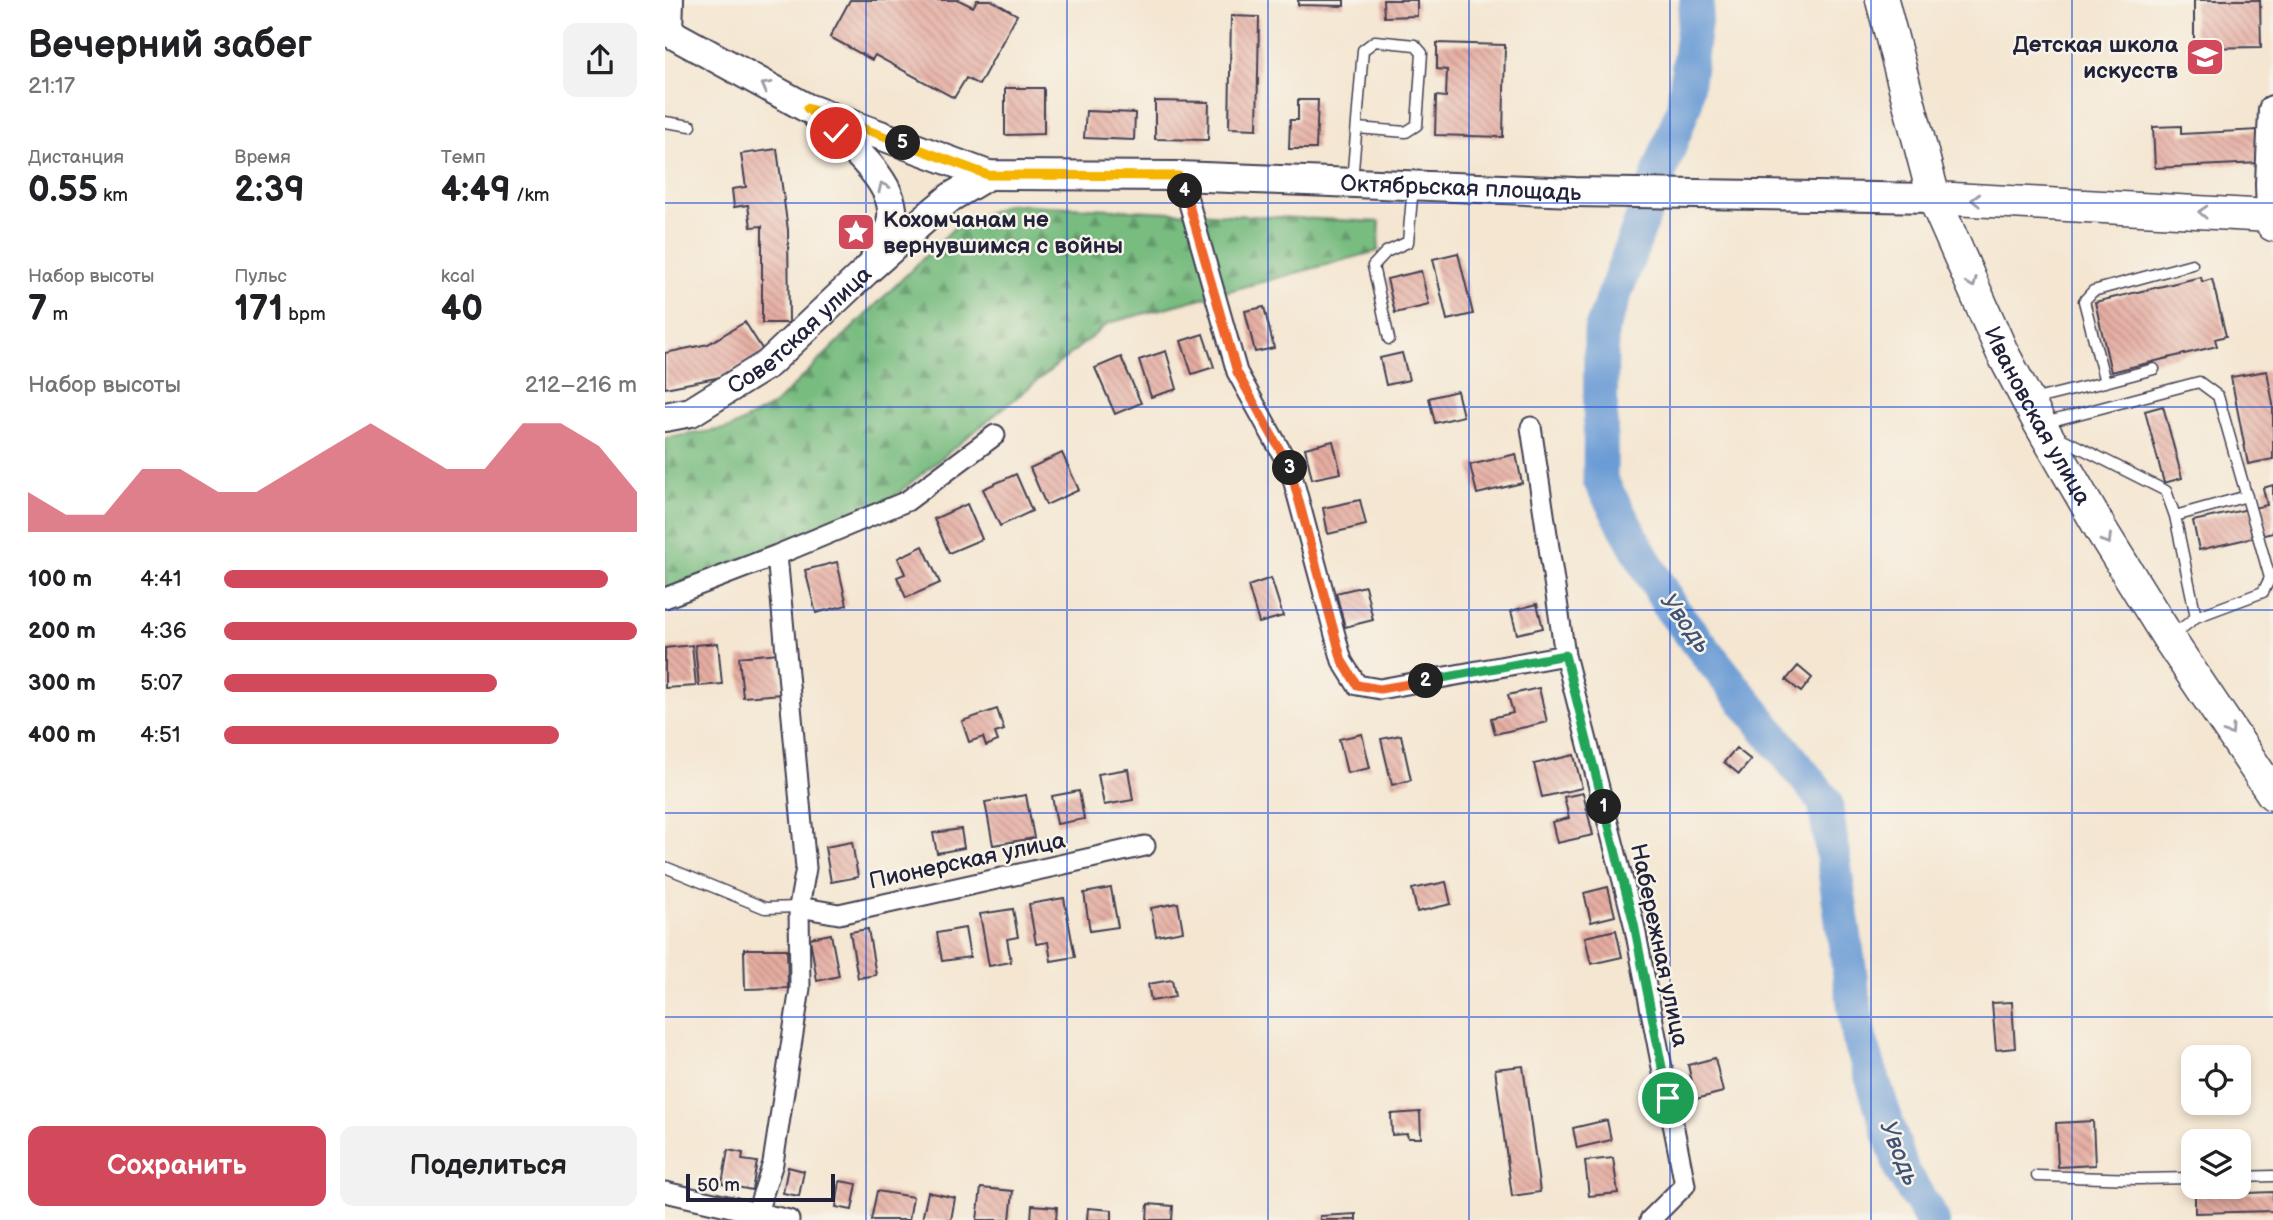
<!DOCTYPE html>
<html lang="ru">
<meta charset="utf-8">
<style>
:root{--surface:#fff;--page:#f2f2f2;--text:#202124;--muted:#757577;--accent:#d1495b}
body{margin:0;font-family:"Balsamiq Sans",sans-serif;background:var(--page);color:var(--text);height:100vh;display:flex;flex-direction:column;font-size:26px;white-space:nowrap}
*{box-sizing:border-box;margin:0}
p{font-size:23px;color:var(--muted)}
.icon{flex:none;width:38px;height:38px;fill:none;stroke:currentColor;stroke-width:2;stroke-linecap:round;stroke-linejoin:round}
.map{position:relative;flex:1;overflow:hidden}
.panel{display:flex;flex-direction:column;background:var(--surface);width:665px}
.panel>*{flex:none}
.tools{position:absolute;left:1516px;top:1045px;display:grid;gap:14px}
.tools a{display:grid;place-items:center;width:70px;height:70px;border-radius:14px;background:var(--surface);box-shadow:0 4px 10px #0003;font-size:35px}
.scale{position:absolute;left:21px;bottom:18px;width:149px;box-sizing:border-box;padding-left:7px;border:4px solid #22223b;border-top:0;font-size:19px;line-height:24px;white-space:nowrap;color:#22223b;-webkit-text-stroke:5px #f7f3e8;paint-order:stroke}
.pin{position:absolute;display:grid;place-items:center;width:60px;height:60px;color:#fff;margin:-30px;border:4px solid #fff;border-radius:50%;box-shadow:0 2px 7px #0007}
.km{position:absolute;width:35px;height:35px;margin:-18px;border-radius:50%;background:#222;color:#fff;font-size:19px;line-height:35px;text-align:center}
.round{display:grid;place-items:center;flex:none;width:74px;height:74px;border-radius:14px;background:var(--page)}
.head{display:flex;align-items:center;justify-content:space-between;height:119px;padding:0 28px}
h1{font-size:38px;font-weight:700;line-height:52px}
.figures{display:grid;grid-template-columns:repeat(3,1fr);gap:10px;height:119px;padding:7px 28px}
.figures div{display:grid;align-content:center}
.figures b{font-size:35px;font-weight:700}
.figures small{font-size:19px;font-weight:400}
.figures p{font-size:19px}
.chart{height:196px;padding:14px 28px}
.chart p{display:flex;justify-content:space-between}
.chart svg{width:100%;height:126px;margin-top:7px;fill:var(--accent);opacity:.7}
.button{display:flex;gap:14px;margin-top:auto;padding:14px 28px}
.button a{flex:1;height:80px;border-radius:14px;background:var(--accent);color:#fff;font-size:28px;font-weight:700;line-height:80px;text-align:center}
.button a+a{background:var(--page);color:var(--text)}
ul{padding:0 28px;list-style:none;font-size:23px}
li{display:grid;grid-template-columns:112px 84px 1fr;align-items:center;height:52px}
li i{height:18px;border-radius:9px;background:var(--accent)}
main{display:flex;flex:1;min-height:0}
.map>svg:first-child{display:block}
.forest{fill:url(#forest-firs);stroke:#4d6f5e;stroke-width:2}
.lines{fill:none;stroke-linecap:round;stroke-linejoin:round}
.river{stroke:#6c9cd5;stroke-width:35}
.building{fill:url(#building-back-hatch)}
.lane-casing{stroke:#423f52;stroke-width:13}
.street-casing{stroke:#423f52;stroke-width:23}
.secondary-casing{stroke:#423f52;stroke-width:32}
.primary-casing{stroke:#423f52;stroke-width:35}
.lane{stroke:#fff;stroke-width:10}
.street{stroke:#fff;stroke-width:19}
.secondary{stroke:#fff;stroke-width:28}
.primary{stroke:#fff;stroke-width:32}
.oneway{stroke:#9c9ca7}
.split-1-casing{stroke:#fff;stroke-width:14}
.split-2-casing{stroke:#fff;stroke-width:14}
.split-3-casing{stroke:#fff;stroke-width:14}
.split-4-casing{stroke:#fff;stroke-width:14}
.split-5-casing{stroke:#fff;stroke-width:14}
.split-6-casing{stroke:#fff;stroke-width:14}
.split-1{stroke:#22a559;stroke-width:9}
.split-2{stroke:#22a559;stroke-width:9}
.split-3{stroke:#f0652b;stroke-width:9}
.split-4{stroke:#f0652b;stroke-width:9}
.split-5{stroke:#f5b400;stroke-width:9}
.split-6{stroke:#f5b400;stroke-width:9}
.grid{fill:none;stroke:#1d4ed8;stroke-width:2;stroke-opacity:0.55}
.labels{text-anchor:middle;stroke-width:5;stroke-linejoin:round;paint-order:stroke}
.poi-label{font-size:23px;font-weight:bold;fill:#22223b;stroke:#f7f3e8;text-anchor:end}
.street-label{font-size:23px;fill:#22223b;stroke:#f7f3e8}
.water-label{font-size:24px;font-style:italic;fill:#405379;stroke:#f7f3e8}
</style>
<main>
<section class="panel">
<div class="head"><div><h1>Вечерний забег</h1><p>21:17</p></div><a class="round"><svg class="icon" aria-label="share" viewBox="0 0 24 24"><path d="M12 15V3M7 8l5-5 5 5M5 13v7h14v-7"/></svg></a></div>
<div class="figures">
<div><p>Дистанция</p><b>0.55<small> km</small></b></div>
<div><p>Время</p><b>2:39</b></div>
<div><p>Темп</p><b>4:49<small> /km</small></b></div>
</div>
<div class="figures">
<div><p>Набор высоты</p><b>7<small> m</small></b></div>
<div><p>Пульс</p><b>171<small> bpm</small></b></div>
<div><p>kcal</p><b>40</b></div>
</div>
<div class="chart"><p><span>Набор высоты</span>212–216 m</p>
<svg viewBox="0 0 160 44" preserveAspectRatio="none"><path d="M0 44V30L10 38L20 38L30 22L40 22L50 30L60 30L70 22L80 14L90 6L100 14L110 22L120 22L130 6L140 6L150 14L160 30V44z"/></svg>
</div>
<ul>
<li><b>100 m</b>4:41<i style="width:93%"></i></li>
<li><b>200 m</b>4:36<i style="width:100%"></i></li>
<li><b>300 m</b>5:07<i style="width:66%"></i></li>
<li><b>400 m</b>4:51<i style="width:81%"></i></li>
</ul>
<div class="button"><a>Сохранить</a><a>Поделиться</a></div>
</section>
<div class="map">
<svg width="1608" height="1220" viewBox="0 0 1608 1220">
<defs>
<pattern id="forest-firs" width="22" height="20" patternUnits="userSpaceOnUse" patternTransform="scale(1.75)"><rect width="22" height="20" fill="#78bc80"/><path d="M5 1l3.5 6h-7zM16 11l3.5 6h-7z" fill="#62986a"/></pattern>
<pattern id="building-back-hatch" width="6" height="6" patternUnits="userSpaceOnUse" patternTransform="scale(1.75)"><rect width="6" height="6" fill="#e6ada2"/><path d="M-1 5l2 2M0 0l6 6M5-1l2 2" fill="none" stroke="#ba8c85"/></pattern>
</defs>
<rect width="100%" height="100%" fill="#f7f3e8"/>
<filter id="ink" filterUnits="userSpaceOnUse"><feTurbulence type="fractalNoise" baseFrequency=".0143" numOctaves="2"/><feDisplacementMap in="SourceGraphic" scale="14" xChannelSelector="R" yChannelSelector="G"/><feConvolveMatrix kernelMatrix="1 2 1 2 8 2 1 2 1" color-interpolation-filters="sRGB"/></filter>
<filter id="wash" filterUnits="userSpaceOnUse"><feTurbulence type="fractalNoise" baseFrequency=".00686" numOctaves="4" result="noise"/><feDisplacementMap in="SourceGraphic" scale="28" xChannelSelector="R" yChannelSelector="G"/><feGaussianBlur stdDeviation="1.57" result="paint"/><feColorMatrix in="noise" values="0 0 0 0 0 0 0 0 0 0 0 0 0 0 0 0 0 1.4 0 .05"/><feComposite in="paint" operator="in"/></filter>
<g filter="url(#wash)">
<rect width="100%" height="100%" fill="#f4e6d1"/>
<path class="forest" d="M 343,204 L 715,222 L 713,251 L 444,323 L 227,498 L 0,590 L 0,438 L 66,428 L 109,405 L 291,226 Z"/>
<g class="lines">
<path class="river" d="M 1032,0 L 1019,106 L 936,331 L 935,480 L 1005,607 L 1160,802 L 1194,1037 L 1237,1171 L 1267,1220"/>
</g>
<g id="blocks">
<path class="building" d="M 185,0 L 294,0 L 308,7 L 312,0 L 326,0 L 352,15 L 314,85 L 301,78 L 289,98 L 210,55 L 207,60 L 165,37 Z
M 633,0 L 679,0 L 679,6 L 633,5 Z
M 718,0 L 752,0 L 752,16 L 719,17 Z
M 1529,0 L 1595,0 L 1596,47 L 1529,48 Z
M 566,16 L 594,17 L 592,129 L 564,128 Z
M 772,43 L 840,45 L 838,137 L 770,135 L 771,96 L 781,97 L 782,70 L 772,69 Z
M 340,88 L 379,88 L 379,134 L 340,135 Z
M 633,100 L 653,100 L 651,149 L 624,149 L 625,120 L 633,120 Z
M 490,101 L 544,102 L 543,140 L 490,139 Z
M 421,111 L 470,113 L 469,140 L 419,138 Z
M 1516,126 L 1516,134 L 1594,130 L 1595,163 L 1490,168 L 1488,127 Z
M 112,149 L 123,230 L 124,323 L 97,323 L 97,226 L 86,227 L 83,205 L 69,207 L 67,189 L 81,187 L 76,154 Z
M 793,253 L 808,314 L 782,320 L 768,259 Z
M 756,271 L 764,305 L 730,313 L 722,279 Z
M 1536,277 L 1537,282 L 1547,279 L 1561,336 L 1550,339 L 1552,346 L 1446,372 L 1430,302 Z
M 599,307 L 609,348 L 590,352 L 580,311 Z
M 80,322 L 99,352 L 56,377 L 0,388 L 0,353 L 43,344 Z
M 538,334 L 549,367 L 527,374 L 516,341 Z
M 501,351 L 512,389 L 486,397 L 474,360 Z
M 737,353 L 744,380 L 721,385 L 715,358 Z
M 456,357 L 476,403 L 450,414 L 430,368 Z
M 1602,371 L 1608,404 L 1608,459 L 1583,464 L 1566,377 Z
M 792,391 L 798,416 L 770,423 L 764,398 Z
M 1498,406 L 1517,478 L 1499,483 L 1480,411 Z
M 668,441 L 676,473 L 647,479 L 640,448 Z
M 397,453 L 414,490 L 381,505 L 365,468 Z
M 851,454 L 857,483 L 812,494 L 805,465 Z
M 351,474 L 367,511 L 335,526 L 318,489 Z
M 1608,485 L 1608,533 L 1534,550 L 1528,521 L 1602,505 L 1598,488 Z
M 695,500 L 701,525 L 663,534 L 658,508 Z
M 302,504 L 317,539 L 284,553 L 269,519 Z
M 258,546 L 275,583 L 241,598 L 232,577 L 240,574 L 233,558 Z
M 172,562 L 182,605 L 151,613 L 140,570 Z
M 606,578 L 618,616 L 594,623 L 583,586 Z
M 700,586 L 708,620 L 680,627 L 671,593 Z
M 872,604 L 878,628 L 852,634 L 846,611 Z
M 53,643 L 57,684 L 34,686 L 30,645 Z
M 27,645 L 31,686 L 0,688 L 0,648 Z
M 113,653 L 116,694 L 78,697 L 74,657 Z
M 1133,666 L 1147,678 L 1136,692 L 1121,680 Z
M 874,688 L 882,722 L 830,734 L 826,718 L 848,713 L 843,695 Z
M 332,709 L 339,730 L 330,733 L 333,741 L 321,746 L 318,737 L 304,742 L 297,721 Z
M 697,734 L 705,768 L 682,773 L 674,739 Z
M 736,735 L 746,780 L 727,785 L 716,739 Z
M 1071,748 L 1086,760 L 1074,774 L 1059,762 Z
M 909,755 L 917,788 L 877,797 L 869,764 Z
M 463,769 L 468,800 L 439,805 L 433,774 Z
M 414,791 L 419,819 L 392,824 L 387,796 Z
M 918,793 L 928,835 L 892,843 L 887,822 L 904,818 L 899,797 Z
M 361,795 L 369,838 L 328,845 L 320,802 Z
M 296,829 L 299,848 L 272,853 L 268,833 Z
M 187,842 L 193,877 L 166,882 L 160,847 Z
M 781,882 L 786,904 L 752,912 L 747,889 Z
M 943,887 L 950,916 L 926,922 L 919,893 Z
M 446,888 L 453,927 L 425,931 L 419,893 Z
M 399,898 L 410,957 L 386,961 L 383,942 L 371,944 L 364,904 Z
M 513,903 L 518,931 L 491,936 L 486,908 Z
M 348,909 L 353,937 L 342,939 L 346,962 L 324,966 L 315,914 Z
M 300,928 L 305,957 L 277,961 L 272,933 Z
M 203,929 L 211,975 L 193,978 L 185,932 Z
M 951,930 L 957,957 L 926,964 L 920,937 Z
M 166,934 L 174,976 L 152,981 L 145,938 Z
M 79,949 L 122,949 L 123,988 L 80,989 Z
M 507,980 L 510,997 L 486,1001 L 483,984 Z
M 1347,1002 L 1350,1048 L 1331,1050 L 1327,1003 Z
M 1050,1058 L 1058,1092 L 1031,1099 L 1023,1065 Z
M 858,1066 L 875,1192 L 847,1196 L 830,1069 Z
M 755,1112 L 756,1138 L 743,1138 L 742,1134 L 727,1135 L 726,1114 Z
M 942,1120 L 946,1140 L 912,1148 L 908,1128 Z
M 1428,1121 L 1430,1165 L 1393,1167 L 1391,1123 Z
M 63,1150 L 78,1153 L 77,1160 L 92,1162 L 87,1190 L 57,1184 Z
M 948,1158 L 953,1193 L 924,1196 L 920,1161 Z
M 123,1167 L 139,1171 L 134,1196 L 118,1193 Z
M 175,1181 L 192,1184 L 187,1210 L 171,1207 Z
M 316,1188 L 348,1191 L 345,1220 L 312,1220 Z
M 212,1191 L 248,1197 L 244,1220 L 206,1220 Z
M 263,1192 L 290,1198 L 286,1220 L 257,1220 Z
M 1608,1192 L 1608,1211 L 1530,1213 L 1530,1195 Z
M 483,1204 L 508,1206 L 507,1220 L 482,1220 Z
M 367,1205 L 392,1207 L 391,1220 L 366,1220 Z
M 423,1208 L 447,1210 L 447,1220 L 422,1220 Z
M 691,1214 L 691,1220 L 655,1220 L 655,1216 Z"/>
</g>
</g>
<g filter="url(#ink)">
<use href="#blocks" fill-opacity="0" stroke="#423f52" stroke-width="2"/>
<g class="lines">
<g class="lane-casing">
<path id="lane" d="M 0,122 L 26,126
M 687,182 L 698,50 L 710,41 L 750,45 L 757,53 L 752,125 L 741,132 L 692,128
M 724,339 L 708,266 L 721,252 L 743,242 L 748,186
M 1440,382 L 1489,369
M 1367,400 L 1440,382 L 1419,301 L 1428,291 L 1527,264
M 1379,423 L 1534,382 L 1553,396 L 1605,578 L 1598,592 L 1531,617
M 1392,436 L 1501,491 L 1510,516 L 1531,617 L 1507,636
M 1510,516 L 1582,496
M 0,867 L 100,908 L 134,907
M 1372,1176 L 1472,1179 L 1528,1178
M 1573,1177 L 1608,1176"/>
</g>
<g class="street-casing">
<path id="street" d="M 514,176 L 522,196 L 572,372 L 625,468 L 677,661 L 692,685 L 715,689 L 900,655
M 866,427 L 900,655 L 969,924 L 1020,1185 L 985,1220
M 0,598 L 112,555 L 242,501 L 330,435
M 134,907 L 174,914 L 480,846
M 0,1192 L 124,1220
M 92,1212 L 108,1163 L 135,988 L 134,907 L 141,868 L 112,555"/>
</g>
<g class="secondary-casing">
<g id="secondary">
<path id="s1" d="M 0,30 L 142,108 L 323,175 L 514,176 L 910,192 L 1269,198"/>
<path d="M 3,31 L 4,0"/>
<path d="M 153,117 C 177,139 231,180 227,217 C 226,231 217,246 210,258"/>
<path d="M 1606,216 L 1605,184 L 1608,110"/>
<path id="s2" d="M 0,417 L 26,412 L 103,364 L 200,272 L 262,217 L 286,197 L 323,175"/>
</g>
</g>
<g class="primary-casing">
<g id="primary">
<path id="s3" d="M 1217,0 L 1269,198 L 1337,352 L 1375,424 L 1438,533 L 1504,639 L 1608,794"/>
<path d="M 1269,198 L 1606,216 L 1608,225"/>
</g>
</g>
<use href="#lane" class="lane"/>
<use href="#street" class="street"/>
<use href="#secondary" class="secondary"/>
<use href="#primary" class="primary"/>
</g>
<defs><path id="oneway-chevron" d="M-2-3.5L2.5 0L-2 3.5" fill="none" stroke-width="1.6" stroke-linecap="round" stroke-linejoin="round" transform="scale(1.75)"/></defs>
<g class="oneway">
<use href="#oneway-chevron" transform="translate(101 86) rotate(-151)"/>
<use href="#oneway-chevron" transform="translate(218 187) rotate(-115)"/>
<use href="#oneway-chevron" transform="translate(1311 200) rotate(-178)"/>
<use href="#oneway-chevron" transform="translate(1538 212) rotate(-177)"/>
<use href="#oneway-chevron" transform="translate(1307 283) rotate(66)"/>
<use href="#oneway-chevron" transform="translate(1442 540) rotate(59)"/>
<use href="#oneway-chevron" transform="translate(1565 731) rotate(56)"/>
</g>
</g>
<g class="lines" filter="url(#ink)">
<g class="split-1-casing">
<path id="split-1" d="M 939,807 L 969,924 L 1003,1098"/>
</g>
<g class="split-2-casing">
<path id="split-2" d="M 761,681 L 900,655 L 939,807"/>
</g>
<g class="split-3-casing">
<path id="split-3" d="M 625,468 L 677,661 L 692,685 L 715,689 L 761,681"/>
</g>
<g class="split-4-casing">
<path id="split-4" d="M 520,191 L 572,372 L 625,468"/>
</g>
<g class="split-5-casing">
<path id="split-5" d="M 238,143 L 323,175 L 514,176 L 520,191"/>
</g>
<g class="split-6-casing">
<path id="split-6" d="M 171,133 L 142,108 L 238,143"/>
</g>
<use href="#split-1" class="split-1"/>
<use href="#split-2" class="split-2"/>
<use href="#split-3" class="split-3"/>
<use href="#split-4" class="split-4"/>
<use href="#split-5" class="split-5"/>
<use href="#split-6" class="split-6"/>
</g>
<path class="grid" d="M 201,0 L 201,1220M 402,0 L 402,1220M 603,0 L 603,1220M 804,0 L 804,1220M 1005,0 L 1005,1220M 1206,0 L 1206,1220M 1407,0 L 1407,1220M 0,203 L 1608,203M 0,407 L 1608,407M 0,610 L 1608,610M 0,813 L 1608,813M 0,1017 L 1608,1017"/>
<defs>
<g id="school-square" transform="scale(2.0125)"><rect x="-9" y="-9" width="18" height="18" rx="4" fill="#d1495b" stroke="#f7f3e8"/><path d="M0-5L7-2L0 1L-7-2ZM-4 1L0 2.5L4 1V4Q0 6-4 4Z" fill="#fff"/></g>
<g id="sight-square" transform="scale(2.0125)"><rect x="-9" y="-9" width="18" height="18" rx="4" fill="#d1495b" stroke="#f7f3e8"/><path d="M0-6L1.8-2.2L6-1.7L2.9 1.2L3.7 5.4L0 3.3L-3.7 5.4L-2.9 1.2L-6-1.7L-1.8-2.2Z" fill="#fff"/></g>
</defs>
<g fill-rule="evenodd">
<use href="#school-square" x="1540" y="57"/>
<use href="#sight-square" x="191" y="232"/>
</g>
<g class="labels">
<g class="poi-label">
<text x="1513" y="52">Детская школа<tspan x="1513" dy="26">искусств</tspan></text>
<text x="218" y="227" text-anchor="start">Кохомчанам не<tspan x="218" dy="26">вернувшимся с войны</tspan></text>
</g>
<g class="street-label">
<text dy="8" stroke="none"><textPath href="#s1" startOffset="828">Октябрьская площадь</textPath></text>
<text dy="8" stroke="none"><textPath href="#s2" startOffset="163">Советская улица</textPath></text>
<text dy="8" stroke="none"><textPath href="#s3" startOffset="446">Ивановская улица</textPath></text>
<text transform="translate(302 860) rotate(-12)" y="8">Пионерская улица</text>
<text transform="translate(995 945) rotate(78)" y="8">Набережная улица</text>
</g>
<g class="water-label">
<text transform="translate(1021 623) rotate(54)" y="8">Уводь</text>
<text transform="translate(1235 1153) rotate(68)" y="8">Уводь</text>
</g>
</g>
</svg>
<div class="tools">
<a><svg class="icon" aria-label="locate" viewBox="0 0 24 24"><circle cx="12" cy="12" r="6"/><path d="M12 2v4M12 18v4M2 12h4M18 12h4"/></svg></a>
<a><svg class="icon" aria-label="layers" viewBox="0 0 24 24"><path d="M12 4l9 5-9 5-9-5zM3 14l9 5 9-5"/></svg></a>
</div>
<div class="scale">50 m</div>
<div class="pin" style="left:1003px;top:1098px;background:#1e9e55"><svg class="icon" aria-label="arrive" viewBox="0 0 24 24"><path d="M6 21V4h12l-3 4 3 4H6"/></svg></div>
<div class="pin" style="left:171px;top:133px;background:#d93025"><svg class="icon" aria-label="check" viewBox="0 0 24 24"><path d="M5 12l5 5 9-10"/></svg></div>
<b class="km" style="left:939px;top:807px">1</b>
<b class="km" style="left:761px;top:681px">2</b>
<b class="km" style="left:625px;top:468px">3</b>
<b class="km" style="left:520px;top:191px">4</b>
<b class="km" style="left:238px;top:143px">5</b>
</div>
</main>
